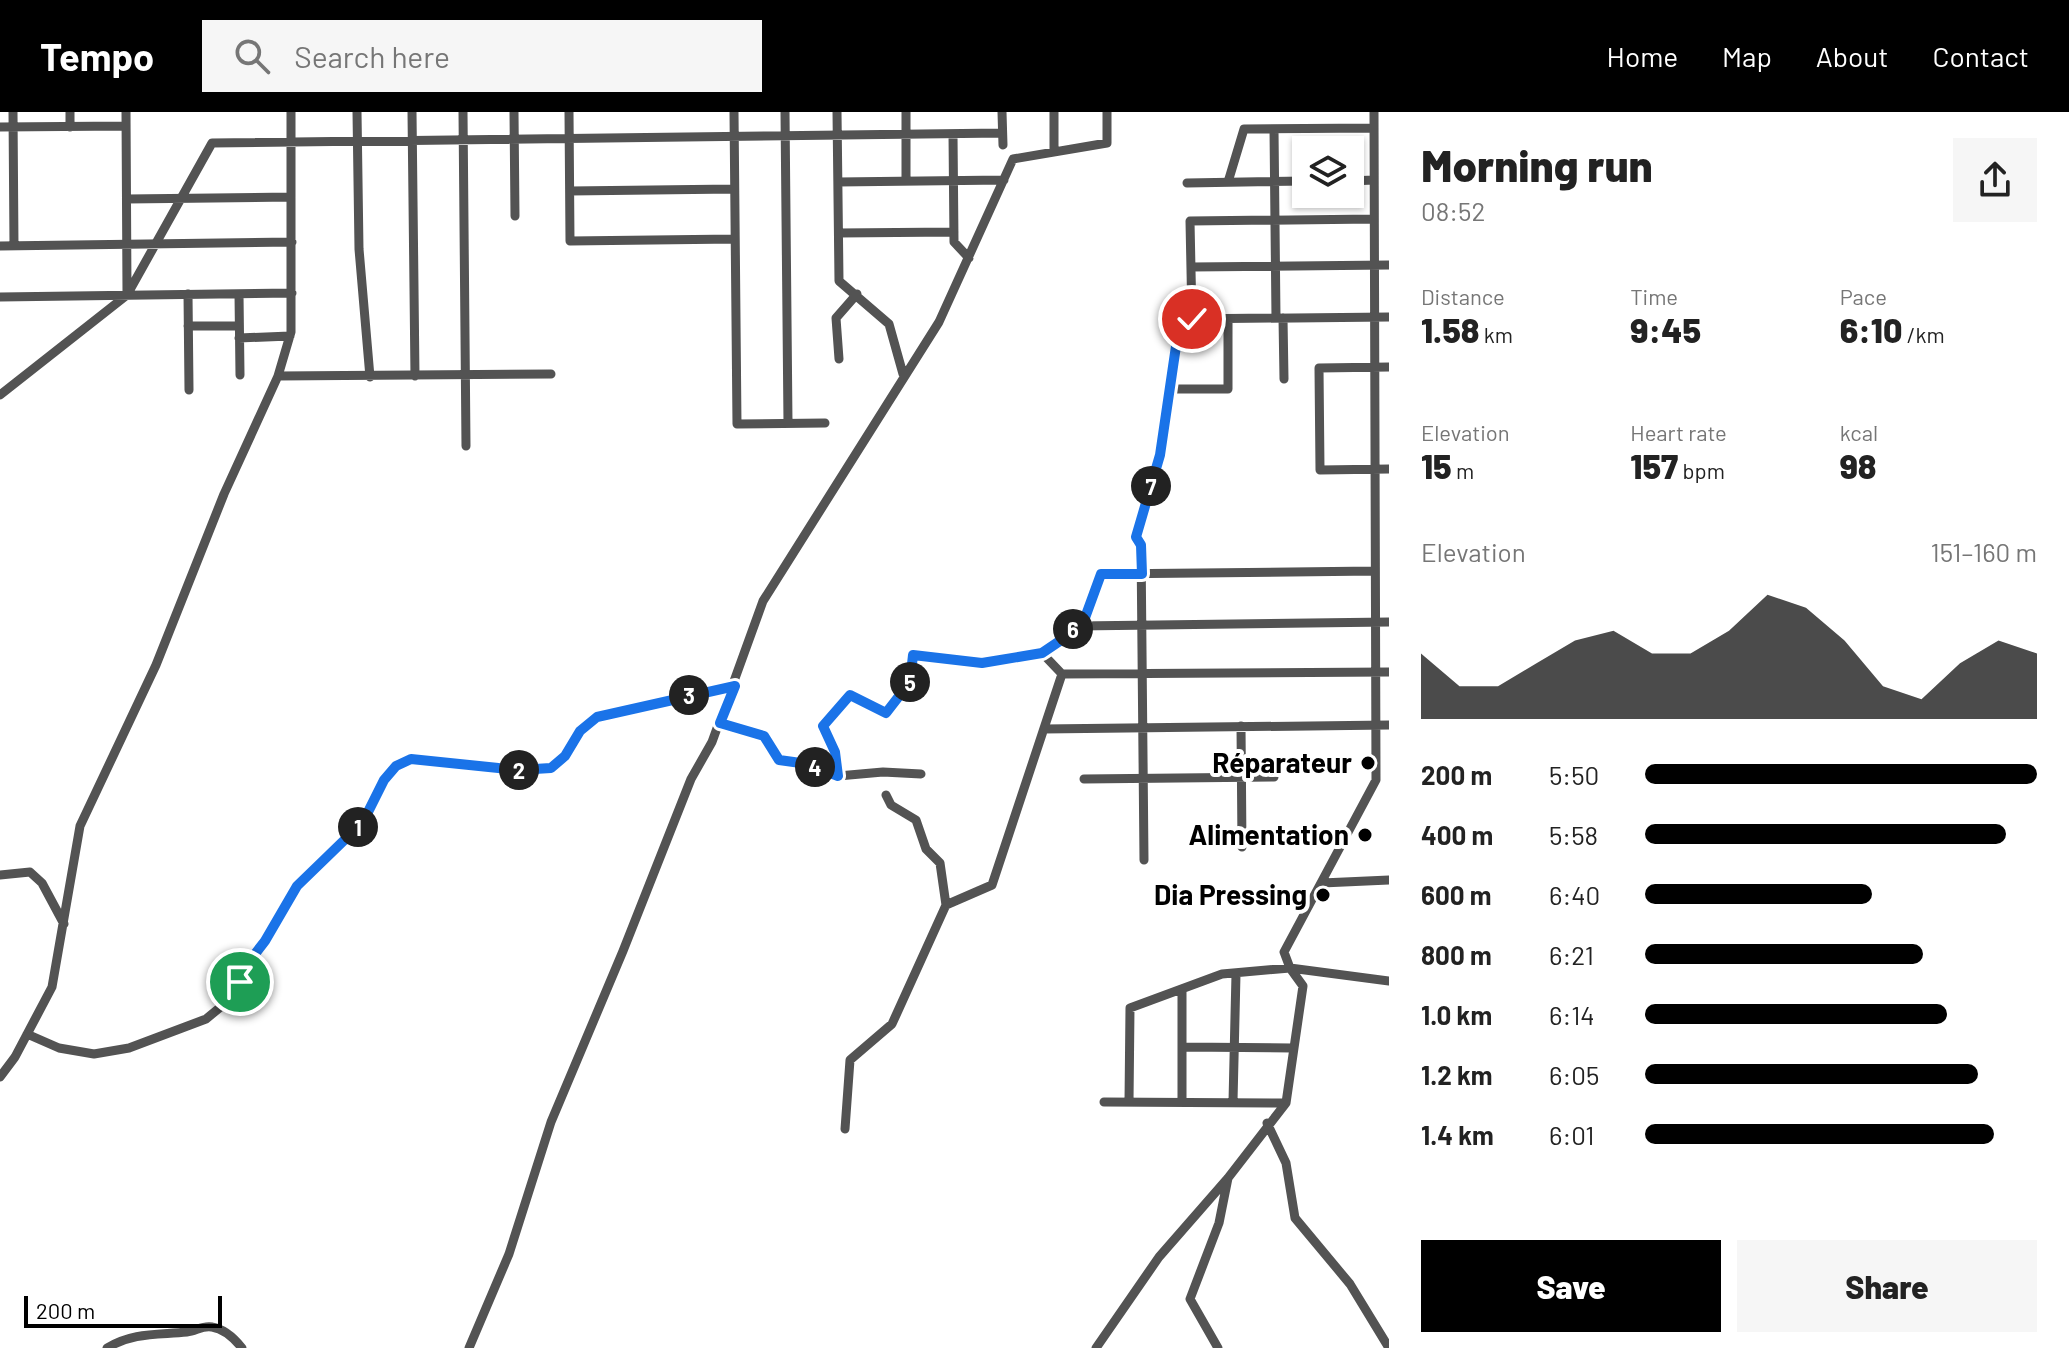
<!DOCTYPE html>
<meta charset="utf-8">
<style>
:root{--surface:#fff;--page:#f6f6f6;--text:#222;--muted:#767676;--accent:#000}
body{margin:0;font-family:Barlow,sans-serif;background:var(--page);color:var(--text);height:100vh;display:flex;flex-direction:column;font-size:30px;white-space:nowrap}
*{box-sizing:border-box;margin:0}
p{font-size:26px;color:var(--muted)}
.icon{flex:none;width:44px;height:44px;fill:none;stroke:currentColor;stroke-width:2;stroke-linecap:round;stroke-linejoin:round}
.map{position:relative;flex:1;overflow:hidden}
.side{display:flex;flex-direction:column;background:var(--surface);width:680px}
.side>*{flex:none}
.tools{position:absolute;left:1292px;top:24px;display:grid;gap:16px}
.tools a{display:grid;place-items:center;width:72px;height:72px;border-radius:0px;background:var(--surface);box-shadow:0 2px 6px #0004;font-size:40px}
.scale{position:absolute;left:24px;bottom:20px;width:198px;box-sizing:border-box;padding-left:8px;border:4px solid #000;border-top:0;font-size:22px;line-height:28px;white-space:nowrap;color:#000;-webkit-text-stroke:6px #fff;paint-order:stroke}
.pin{position:absolute;display:grid;place-items:center;width:68px;height:68px;color:#fff;margin:-34px;border:4px solid #fff;border-radius:50%;box-shadow:0 2px 8px #0007}
.km{position:absolute;width:40px;height:40px;margin:-20px;border-radius:50%;background:#222;color:#fff;font-size:22px;line-height:40px;text-align:center}
.round{display:grid;place-items:center;flex:none;width:84px;height:84px;border-radius:0px;background:var(--page)}
.summary{display:flex;align-items:center;justify-content:space-between;height:136px;padding:0 32px}
h1{font-size:44px;font-weight:800;line-height:60px}
.stats{display:grid;grid-template-columns:repeat(3,1fr);gap:12px;height:136px;padding:8px 32px}
.stats div{display:grid;align-content:center}
.stats b{font-size:34px;font-weight:800}
.stats small{font-size:22px;font-weight:400}
.stats p{font-size:22px}
.chart{height:224px;padding:16px 32px}
.chart p{display:flex;justify-content:space-between}
.chart svg{width:100%;height:144px;margin-top:8px;fill:var(--accent);opacity:.7}
.cta{display:flex;gap:16px;margin-top:auto;padding:16px 32px}
.cta a{flex:1;height:92px;border-radius:0px;background:var(--accent);color:#fff;font-size:32px;font-weight:800;line-height:92px;text-align:center}
.cta a+a{background:var(--page);color:var(--text)}
ul{padding:0 32px;list-style:none;font-size:26px}
li{display:grid;grid-template-columns:128px 96px 1fr;align-items:center;height:60px}
li i{height:20px;border-radius:10px;background:var(--accent)}
header{display:flex;align-items:center;gap:48px;box-sizing:border-box;height:112px;padding:0 40px;background:var(--accent);color:#fff}
header strong{font-size:38px}
nav{display:flex;gap:44px;margin-inline-start:auto;font-size:28px}
.search{width:560px;height:72px;background:var(--page);display:flex;align-items:center;gap:20px;box-sizing:border-box;padding:0 28px;border-radius:0px;color:var(--muted);font-size:30px}
main{display:flex;flex:1;min-height:0}
.map>svg:first-child{display:block}
.lines{fill:none;stroke-linecap:round;stroke-linejoin:round}
.minor{stroke:#535353;stroke-width:9}
.route-casing{stroke:#fff;stroke-width:16}
.route{stroke:#1a73e8;stroke-width:10}
.poi-dot{fill:#000;stroke:#fff;stroke-width:3}
.labels{text-anchor:middle;stroke-width:8;stroke-linejoin:round;paint-order:stroke}
.poi-label{font-size:28px;font-weight:bold;fill:#000;stroke:#fff;text-anchor:end}
</style>
<header>
<strong>Tempo</strong>
<div class="search"><svg class="icon" aria-label="search" viewBox="0 0 24 24"><circle cx="10" cy="10" r="6"/><path d="M15 15l6 6"/></svg>Search here</div>
<nav><a>Home</a><a>Map</a><a>About</a><a>Contact</a></nav>
</header>
<main>
<div class="map">
<svg width="1389" height="1236" viewBox="0 0 1389 1236">
<rect width="100%" height="100%" fill="#fff"/>
<g class="lines">
<path class="minor" d="M 13,0 L 14,134
M 70,0 L 70,15
M 126,0 L 127,180
M 357,0 L 359,137 L 370,265
M 412,0 L 415,264
M 463,0 L 466,334
M 514,0 L 515,104
M 569,0 L 570,129 L 735,127
M 734,0 L 737,312 L 825,311
M 785,0 L 788,311
M 837,0 L 839,169 L 889,212 L 903,262
M 906,0 L 906,69
M 1002,0 L 1003,33
M 1054,0 L 1054,40
M 0,15 L 126,14
M 1274,17 L 1276,206
M 953,22 L 954,130 L 969,146
M 1350,69 L 1374,68
M 838,70 L 1004,68
M 1228,70 L 1244,17 L 1374,16
M 1187,71 L 1306,69
M 570,79 L 734,77
M 127,87 L 291,85
M 839,121 L 954,120
M 0,134 L 292,130
M 1191,155 L 1389,153
M 188,182 L 189,278
M 239,182 L 240,263
M 0,185 L 292,181
M 1283,206 L 1284,267
M 1192,207 L 1190,109 L 1374,107
M 188,214 L 239,214
M 239,226 L 290,224
M 839,247 L 836,206 L 857,182
M 1389,255 L 1319,256 L 1320,358 L 1389,357
M 278,264 L 551,262
M 1170,277 L 1228,277 L 1228,207
M 0,283 L 127,183 L 212,31 L 1002,21
M 1082,514 L 1101,462 L 1375,459
M 1062,562 L 1389,560
M 720,611 L 764,624 L 779,648 L 808,652 L 838,664 L 883,660 L 921,662
M 1241,614 L 1242,735
M 1044,617 L 1389,613
M 838,664 L 835,640 L 823,614 L 850,583 L 886,601 L 910,570 L 913,543 L 982,551 L 1042,541
M 1084,667 L 1274,665
M 886,683 L 891,693 L 916,708 L 926,737 L 940,751 L 946,793
M 1144,748 L 1141,433 L 1136,425 L 1160,343 L 1180,207 L 1389,205
M 0,763 L 30,760 L 42,771 L 64,812
M 1322,771 L 1389,768
M 27,922 L 59,936 L 94,942 L 129,936 L 206,907 L 234,884 L 245,855 L 265,829 L 297,774 L 363,710 L 384,668 L 396,654 L 411,647 L 518,658 L 551,656 L 565,644 L 580,619 L 597,605 L 735,574
M 1182,935 L 1292,936
M 0,965 L 15,945 L 52,875 L 80,714 L 156,553 L 224,382 L 278,264 L 291,220 L 291,0
M 1104,990 L 1286,991
M 1129,990 L 1130,896 L 1222,862 L 1290,856 L 1389,869
M 1182,990 L 1182,877
M 1233,990 L 1236,862
M 1267,1011 L 1286,1051 L 1295,1106 L 1350,1172 L 1389,1236
M 845,1017 L 850,948 L 892,912 L 946,793 L 992,773 L 1062,562 L 1042,541 L 1078,514 L 1389,510
M 107,1236 C 133,1220 158,1223 187,1220 C 196,1219 203,1213 212,1215 C 225,1217 234,1226 242,1236
M 469,1236 L 509,1142 L 551,1010 L 623,839 L 691,667 L 712,630 L 763,489 L 939,210 L 1013,47 L 1107,31 L 1107,0
M 1096,1236 L 1159,1145 L 1228,1066 L 1286,991 L 1303,874 L 1290,856 L 1284,840 L 1376,668 L 1374,0
M 1218,1236 L 1190,1187 L 1219,1111 L 1228,1066"/>
</g>
<g class="lines">
<g class="route-casing">
<path id="route" d="M 240,870 L 245,855 L 265,829 L 297,774 L 363,710 L 384,668 L 396,654 L 411,647 L 518,658 L 551,656 L 565,644 L 580,619 L 597,605 L 735,574 L 720,611 L 764,624 L 779,648 L 808,652 L 838,664 L 835,640 L 823,614 L 850,583 L 886,601 L 910,570 L 913,543 L 982,551 L 1042,541 L 1082,514 L 1101,462 L 1142,462 L 1141,433 L 1136,425 L 1160,343 L 1180,207 L 1192,207"/>
</g>
<use href="#route" class="route"/>
</g>
<g class="poi-dot">
<circle cx="1368" cy="651" r="8"/>
<circle cx="1365" cy="723" r="8"/>
<circle cx="1323" cy="783" r="8"/>
</g>
<g class="labels">
<g class="poi-label">
<text x="1352" y="661">Réparateur</text>
<text x="1349" y="733">Alimentation</text>
<text x="1307" y="793">Dia Pressing</text>
</g>
</g>
</svg>
<div class="tools">
<a><svg class="icon" aria-label="layers" viewBox="0 0 24 24"><path d="M12 4l9 5-9 5-9-5zM3 14l9 5 9-5"/></svg></a>
</div>
<div class="scale">200 m</div>
<div class="pin" style="left:240px;top:870px;background:#1e9e55"><svg class="icon" aria-label="arrive" viewBox="0 0 24 24"><path d="M6 21V4h12l-3 4 3 4H6"/></svg></div>
<div class="pin" style="left:1192px;top:207px;background:#d93025"><svg class="icon" aria-label="check" viewBox="0 0 24 24"><path d="M5 12l5 5 9-10"/></svg></div>
<b class="km" style="left:358px;top:715px">1</b>
<b class="km" style="left:519px;top:658px">2</b>
<b class="km" style="left:689px;top:583px">3</b>
<b class="km" style="left:815px;top:655px">4</b>
<b class="km" style="left:910px;top:570px">5</b>
<b class="km" style="left:1073px;top:517px">6</b>
<b class="km" style="left:1151px;top:374px">7</b>
</div>
<section class="side">
<div class="summary"><div><h1>Morning run</h1><p>08:52</p></div><a class="round"><svg class="icon" aria-label="share" viewBox="0 0 24 24"><path d="M12 15V3M7 8l5-5 5 5M5 13v7h14v-7"/></svg></a></div>
<div class="stats">
<div><p>Distance</p><b>1.58<small> km</small></b></div>
<div><p>Time</p><b>9:45</b></div>
<div><p>Pace</p><b>6:10<small> /km</small></b></div>
</div>
<div class="stats">
<div><p>Elevation</p><b>15<small> m</small></b></div>
<div><p>Heart rate</p><b>157<small> bpm</small></b></div>
<div><p>kcal</p><b>98</b></div>
</div>
<div class="chart"><p><span>Elevation</span>151–160 m</p>
<svg viewBox="0 0 160 44" preserveAspectRatio="none"><path d="M0 44V24L10 34L20 34L30 27L40 20L50 17L60 24L70 24L80 17L90 6L100 10L110 20L120 34L130 38L140 27L150 20L160 24V44z"/></svg>
</div>
<ul>
<li><b>200 m</b>5:50<i style="width:100%"></i></li>
<li><b>400 m</b>5:58<i style="width:92%"></i></li>
<li><b>600 m</b>6:40<i style="width:58%"></i></li>
<li><b>800 m</b>6:21<i style="width:71%"></i></li>
<li><b>1.0 km</b>6:14<i style="width:77%"></i></li>
<li><b>1.2 km</b>6:05<i style="width:85%"></i></li>
<li><b>1.4 km</b>6:01<i style="width:89%"></i></li>
</ul>
<div class="cta"><a>Save</a><a>Share</a></div>
</section>
</main>
